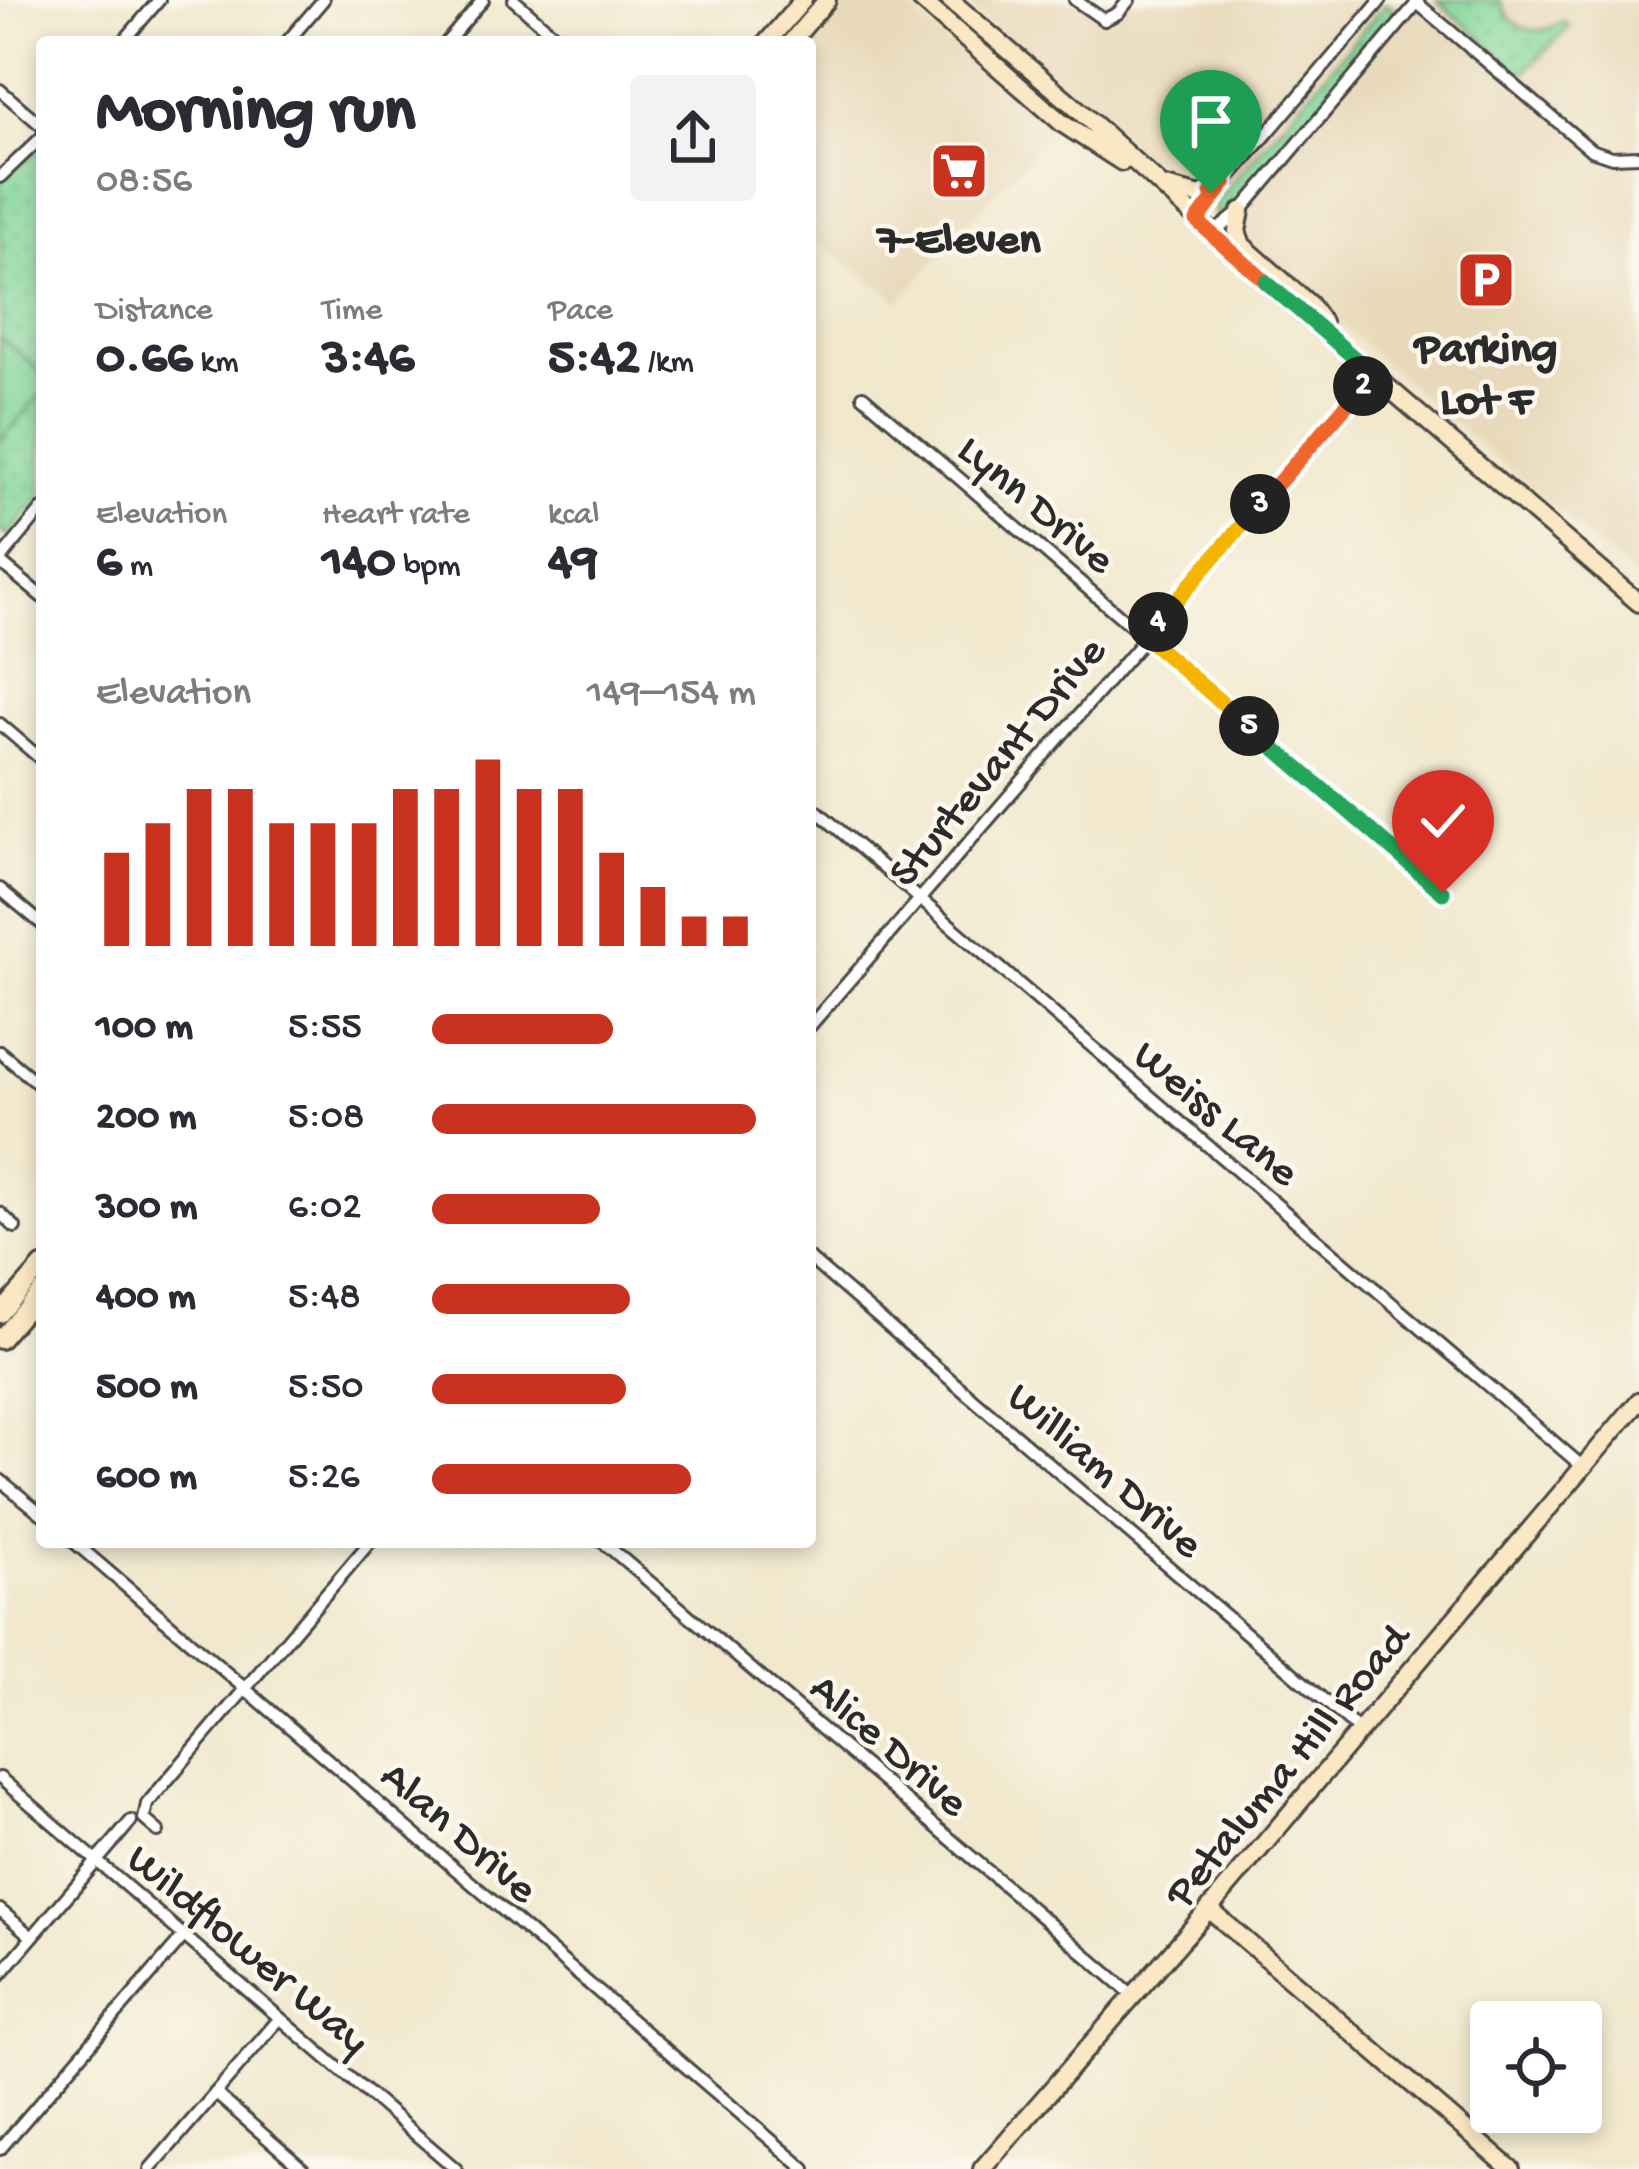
<!DOCTYPE html>
<meta charset="utf-8">
<style>
:root{--surface:#fff;--page:#f2f2f3;--text:#2b2b33;--muted:#7c7c81;--accent:#c8321e}
body{margin:0;font-family:"Gochi Hand",sans-serif;background:var(--page);color:var(--text);height:100vh;display:flex;flex-direction:column;font-size:45px;white-space:nowrap}
*{box-sizing:border-box;margin:0}
p{font-size:39px;color:var(--muted)}
.icon{flex:none;width:66px;height:66px;fill:none;stroke:currentColor;stroke-width:2;stroke-linecap:round;stroke-linejoin:round}
.map{position:relative;flex:1;overflow:hidden}
.panel{position:absolute;left:36px;top:36px;width:780px;height:1512px;display:flex;flex-direction:column;background:var(--surface);border-radius:12px;box-shadow:0 6px 18px #0003}
.panel>*{flex:none}
.tools{position:absolute;left:1470px;top:2001px;display:grid;gap:24px}
.tools a{display:grid;place-items:center;width:132px;height:132px;border-radius:12px;background:var(--surface);box-shadow:0 6px 18px #0003;font-size:60px}
.pin{position:absolute;display:grid;place-items:center;width:102px;height:102px;color:#fff;margin:-123px -51px;border-radius:50% 50% 50% 0;rotate:-45deg;box-shadow:0 0 12px #0007}
.pin .icon{rotate:45deg}
.km{position:absolute;width:60px;height:60px;margin:-30px;border-radius:50%;background:#222;color:#fff;font-size:33px;line-height:60px;text-align:center}
.round{display:grid;place-items:center;flex:none;width:126px;height:126px;border-radius:12px;background:var(--page)}
.head{display:flex;align-items:center;justify-content:space-between;height:204px;padding:0 60px}
h1{font-size:66px;font-weight:700;line-height:90px}
.stats{display:grid;grid-template-columns:repeat(3,1fr);gap:18px;height:204px;padding:12px 60px}
.stats div{display:grid;align-content:center}
.stats b{font-size:51px;font-weight:700}
.stats small{font-size:33px;font-weight:400}
.stats p{font-size:33px}
.chart{height:336px;padding:24px 60px}
.chart p{display:flex;justify-content:space-between}
.chart svg{width:100%;height:216px;margin-top:12px;stroke:var(--accent);stroke-width:6}
ul{padding:0 60px;list-style:none;font-size:39px}
li{display:grid;grid-template-columns:192px 144px 1fr;align-items:center;height:90px}
li i{height:30px;border-radius:15px;background:var(--accent)}
.map>svg:first-child{display:block}
.built{fill:#e8d9ba}
.grass{fill:url(#grass-dots);stroke:#568062;stroke-width:3}
.pitch{fill:#80d598;stroke:#568062;stroke-width:3}
.lines{fill:none;stroke-linecap:round;stroke-linejoin:round}
.street-casing{stroke:#494743;stroke-width:16}
.secondary-casing{stroke:#494743;stroke-width:22}
.street{stroke:#fff;stroke-width:10}
.secondary{stroke:#fae7c3;stroke-width:16}
.split-1-casing{stroke:#fff;stroke-width:24}
.split-2-casing{stroke:#fff;stroke-width:24}
.split-3-casing{stroke:#fff;stroke-width:24}
.split-4-casing{stroke:#fff;stroke-width:24}
.split-5-casing{stroke:#fff;stroke-width:24}
.split-6-casing{stroke:#fff;stroke-width:24}
.split-7-casing{stroke:#fff;stroke-width:24}
.split-1{stroke:#f0652b;stroke-width:15}
.split-2{stroke:#22a559;stroke-width:15}
.split-3{stroke:#f0652b;stroke-width:15}
.split-4{stroke:#f5b400;stroke-width:15}
.split-5{stroke:#f5b400;stroke-width:15}
.split-6{stroke:#22a559;stroke-width:15}
.split-7{stroke:#22a559;stroke-width:15}
.labels{text-anchor:middle;stroke-width:9;stroke-linejoin:round;paint-order:stroke}
.poi-label{font-size:45px;font-weight:bold;fill:#2b2b2b;stroke:#fbf7ec}
.street-label{font-size:45px;fill:#2b2b2b;stroke:#fbf7ec}
</style>
<div class="map">
<svg width="1639" height="2169" viewBox="0 0 1639 2169">
<defs>
<pattern id="grass-dots" width="8" height="8" patternUnits="userSpaceOnUse" patternTransform="scale(3)"><rect width="8" height="8" fill="#80d598"/><path d="M2 2h.1M6 6h.1" fill="none" stroke="#6fb783" stroke-width="1.8" stroke-linecap="round"/></pattern>
</defs>
<rect width="100%" height="100%" fill="#fbf7ec"/>
<filter id="ink" filterUnits="userSpaceOnUse"><feTurbulence type="fractalNoise" baseFrequency=".00833" numOctaves="2"/><feDisplacementMap in="SourceGraphic" scale="24" xChannelSelector="R" yChannelSelector="G"/><feConvolveMatrix kernelMatrix="1 2 1 2 8 2 1 2 1" color-interpolation-filters="sRGB"/></filter>
<filter id="wash" filterUnits="userSpaceOnUse"><feTurbulence type="fractalNoise" baseFrequency=".004" numOctaves="4" result="noise"/><feDisplacementMap in="SourceGraphic" scale="48" xChannelSelector="R" yChannelSelector="G"/><feGaussianBlur stdDeviation="2.7" result="paint"/><feColorMatrix in="noise" values="0 0 0 0 0 0 0 0 0 0 0 0 0 0 0 0 0 1.4 0 .05"/><feComposite in="paint" operator="in"/></filter>
<g filter="url(#wash)">
<rect width="100%" height="100%" fill="#f1e8cd"/>
<path class="built" d="M 849,0 L 901,0 L 1052,131 L 899,301 L 810,236 L 810,45 Z
M 960,0 L 1639,0 L 1639,581 Z"/>
<path class="grass" d="M 1437,0 L 1500,0 C 1509,29 1537,39 1563,21 L 1569,27 L 1522,75 Z
M 1386,3 L 1399,14 L 1226,215 L 1218,216 L 1214,212 L 1216,202 Z
M 42,147 L 42,497 L 7,537 L 0,531 L 0,179 Z"/>
<path class="pitch" d="M 0,337 L 42,373 L 42,393 L 0,440 Z"/>
</g>
<g filter="url(#ink)">
<g class="lines">
<g class="street-casing">
<path id="street" d="M 514,0 L 562,42
M 1075,0 L 1104,20 L 1118,13 L 1129,0
M 1416,2 L 1591,150 L 1612,157 L 1639,156
M 123,42 L 159,0
M 287,42 L 323,0
M 447,42 L 483,0
M 0,90 L 42,126
M 0,177 L 42,137
M 1197,221 L 1225,183 L 1381,0
M 1212,234 L 1241,211 L 1417,3
M 863,396 L 1443,893
M 0,560 L 42,509
M 0,562 L 42,597
M 0,724 L 42,760
M 810,805 L 1583,1467
M 0,889 L 42,924
M 810,1026 L 1373,375
M 0,1052 L 42,1087
M 0,1213 L 15,1227
M 810,1259 L 1359,1730
M 0,1480 L 42,1514
M 74,1542 L 805,2169
M 603,1542 L 1134,1996
M 0,1778 L 456,2169
M 158,1831 L 144,1819 L 147,1804 L 370,1542
M 0,1910 L 32,1937
M 0,1975 L 131,1821
M 215,2093 L 303,2169
M 0,2149 L 183,1937
M 150,2169 L 280,2018"/>
</g>
<g class="secondary-casing">
<path id="secondary" d="M 921,0 L 1063,124 L 1122,162
M 950,0 L 1074,106 L 1276,291 L 1639,603
M 767,42 L 803,0
M 791,42 L 827,0
M 1165,187 L 1201,196 L 1225,183
M 1241,211 L 1237,231 L 1242,245 L 1309,304 L 1322,322
M 0,1314 L 42,1266
M 0,1340 L 42,1291
M 1209,1909 L 1511,2169
M 982,2169 L 1209,1909 L 1639,1401"/>
</g>
<use href="#street" class="street"/>
<use href="#secondary" class="secondary"/>
</g>
</g>
<g class="lines" filter="url(#ink)">
<g class="split-1-casing">
<path id="split-1" d="M 1211,193 L 1225,183 L 1197,221 L 1266,282"/>
</g>
<g class="split-2-casing">
<path id="split-2" d="M 1266,282 L 1373,374 L 1363,386"/>
</g>
<g class="split-3-casing">
<path id="split-3" d="M 1260,504 L 1363,386"/>
</g>
<g class="split-4-casing">
<path id="split-4" d="M 1158,622 L 1260,504"/>
</g>
<g class="split-5-casing">
<path id="split-5" d="M 1158,622 L 1145,637 L 1249,726"/>
</g>
<g class="split-6-casing">
<path id="split-6" d="M 1249,726 L 1368,828"/>
</g>
<g class="split-7-casing">
<path id="split-7" d="M 1368,828 L 1443,893"/>
</g>
<use href="#split-1" class="split-1"/>
<use href="#split-2" class="split-2"/>
<use href="#split-3" class="split-3"/>
<use href="#split-4" class="split-4"/>
<use href="#split-5" class="split-5"/>
<use href="#split-6" class="split-6"/>
<use href="#split-7" class="split-7"/>
</g>
<defs>
<g id="supermarket-square" transform="scale(3)"><rect x="-9" y="-9" width="18" height="18" rx="4" fill="#c8321e" stroke="#fbf7ec"/><path d="M-6-5.5h2.5l.6 2H6L4.5 2H-2.5L-4.4-4H-6ZM-1.5 3.2a1.3 1.3 0 1 0 .1 0ZM3 3.2a1.3 1.3 0 1 0 .1 0Z" fill="#fff"/></g>
<g id="parking-square" transform="scale(3)"><rect x="-9" y="-9" width="18" height="18" rx="4" fill="#c8321e" stroke="#fbf7ec"/><path d="M-3.5-5.5H1a3.5 3.5 0 0 1 0 7H-1V5.5H-3.5ZM-1-3.4V-.6H.8a1.4 1.4 0 0 0 0-2.8Z" fill="#fff"/></g>
</defs>
<g fill-rule="evenodd">
<use href="#supermarket-square" x="959" y="171"/>
<use href="#parking-square" x="1486" y="280"/>
</g>
<g class="labels">
<g class="poi-label">
<text x="959" y="251">7-Eleven</text>
<text x="1486" y="360">Parking<tspan x="1486" dy="52">Lot F</tspan></text>
</g>
<g class="street-label">
<text transform="translate(1039 501) rotate(40)" y="16">Lynn Drive</text>
<text transform="translate(994 759) rotate(-50)" y="16">Sturtevant Drive</text>
<text transform="translate(1219 1110) rotate(40)" y="16">Weiss Lane</text>
<text transform="translate(1108 1467) rotate(41)" y="16">William Drive</text>
<text transform="translate(892 1742) rotate(41)" y="16">Alice Drive</text>
<text transform="translate(1284 1763) rotate(-50)" y="16">Petaluma Hill Road</text>
<text transform="translate(462 1829) rotate(41)" y="16">Alan Drive</text>
<text transform="translate(251 1946) rotate(40)" y="16">Wildflower Way</text>
</g>
</g>
</svg>
<div class="tools">
<a><svg class="icon" aria-label="locate" viewBox="0 0 24 24"><circle cx="12" cy="12" r="6"/><path d="M12 2v4M12 18v4M2 12h4M18 12h4"/></svg></a>
</div>
<div class="pin" style="left:1211px;top:193px;background:#1e9e55"><svg class="icon" aria-label="arrive" viewBox="0 0 24 24"><path d="M6 21V4h12l-3 4 3 4H6"/></svg></div>
<div class="pin" style="left:1443px;top:893px;background:#d93025"><svg class="icon" aria-label="check" viewBox="0 0 24 24"><path d="M5 12l5 5 9-10"/></svg></div>
<b class="km" style="left:1363px;top:386px">2</b>
<b class="km" style="left:1260px;top:504px">3</b>
<b class="km" style="left:1158px;top:622px">4</b>
<b class="km" style="left:1249px;top:726px">5</b>
<section class="panel">
<div class="head"><div><h1>Morning run</h1><p>08:56</p></div><a class="round"><svg class="icon" aria-label="share" viewBox="0 0 24 24"><path d="M12 15V3M7 8l5-5 5 5M5 13v7h14v-7"/></svg></a></div>
<div class="stats">
<div><p>Distance</p><b>0.66<small> km</small></b></div>
<div><p>Time</p><b>3:46</b></div>
<div><p>Pace</p><b>5:42<small> /km</small></b></div>
</div>
<div class="stats">
<div><p>Elevation</p><b>6<small> m</small></b></div>
<div><p>Heart rate</p><b>140<small> bpm</small></b></div>
<div><p>kcal</p><b>49</b></div>
</div>
<div class="chart"><p><span>Elevation</span>149–154 m</p>
<svg viewBox="0 0 160 44" preserveAspectRatio="none"><path d="M5 44V25M15 44V19M25 44V12M35 44V12M45 44V19M55 44V19M65 44V19M75 44V12M85 44V12M95 44V6M105 44V12M115 44V12M125 44V25M135 44V32M145 44V38M155 44V38"/></svg>
</div>
<ul>
<li><b>100 m</b>5:55<i style="width:56%"></i></li>
<li><b>200 m</b>5:08<i style="width:100%"></i></li>
<li><b>300 m</b>6:02<i style="width:52%"></i></li>
<li><b>400 m</b>5:48<i style="width:61%"></i></li>
<li><b>500 m</b>5:50<i style="width:60%"></i></li>
<li><b>600 m</b>5:26<i style="width:80%"></i></li>
</ul>
</section>
</div>
